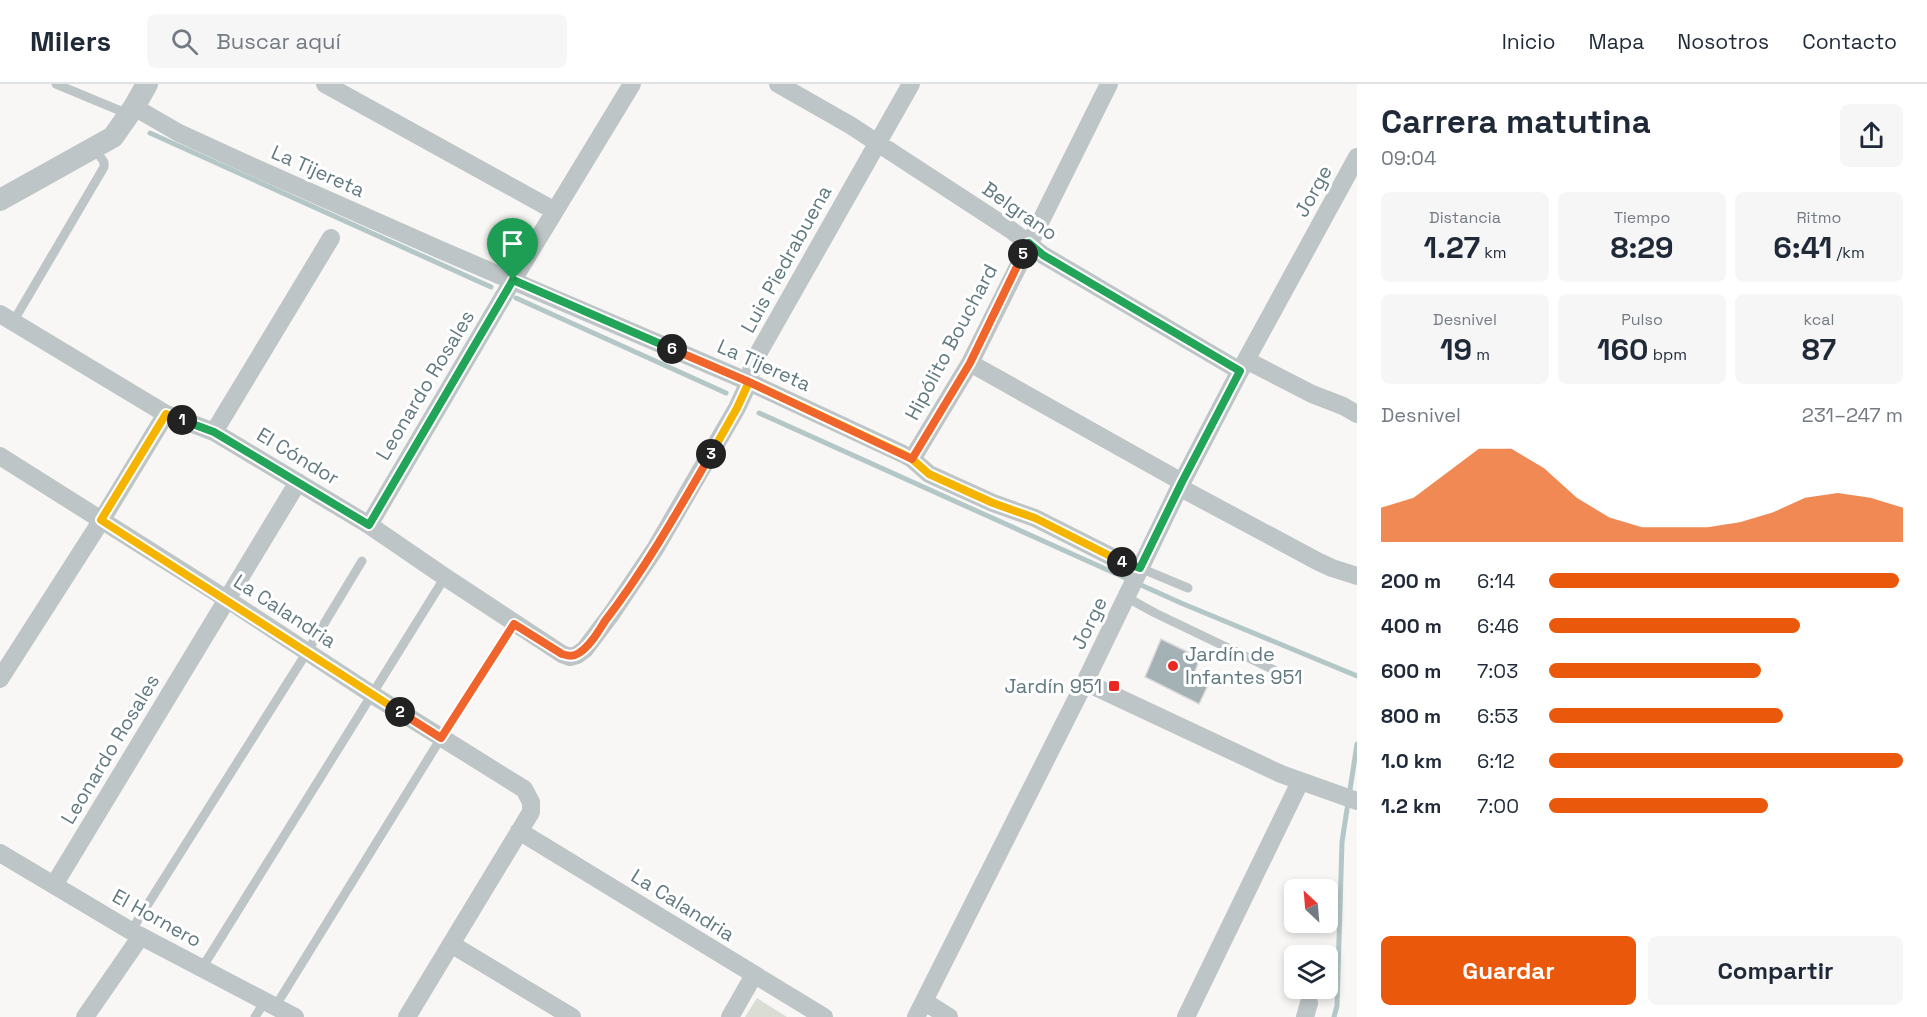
<!DOCTYPE html>
<html lang="es">
<meta charset="utf-8">
<style>
:root{--surface:#fff;--page:#f6f6f7;--text:#1f2937;--muted:#747a83;--line:#e0e1e3;--accent:#ea580c}
body{margin:0;font-family:"Space Grotesk",sans-serif;background:var(--page);color:var(--text);height:100vh;display:flex;flex-direction:column;font-size:22px;white-space:nowrap}
*{box-sizing:border-box;margin:0}
p{font-size:20px;color:var(--muted)}
.icon{flex:none;width:33px;height:33px;fill:none;stroke:currentColor;stroke-width:2;stroke-linecap:round;stroke-linejoin:round}
.map{position:relative;flex:1;overflow:hidden}
.details{display:flex;flex-direction:column;background:var(--surface);width:570px}
.details>*{flex:none}
.needle{width:39px;rotate:334deg}
.fabs{position:absolute;left:1284px;top:795px;display:grid;gap:12px}
.fabs a{display:grid;place-items:center;width:54px;height:54px;border-radius:9px;background:var(--surface);box-shadow:0 3px 9px #0003;font-size:30px}
.pin{position:absolute;display:grid;place-items:center;width:51px;height:51px;color:#fff;margin:-62px -26px;border-radius:50% 50% 50% 0;rotate:-45deg;box-shadow:0 0 6px #0007}
.pin .icon{rotate:45deg}
.km{position:absolute;width:30px;height:30px;margin:-15px;border-radius:50%;background:#222;color:#fff;font-size:16px;line-height:30px;text-align:center}
.round{display:grid;place-items:center;flex:none;width:63px;height:63px;border-radius:9px;background:var(--page)}
.head{display:flex;align-items:center;justify-content:space-between;height:102px;padding:0 24px}
h1{font-size:33px;font-weight:700;line-height:45px}
.figures{display:grid;grid-template-columns:repeat(3,1fr);gap:9px;height:102px;padding:6px 24px}
.figures div{display:grid;align-content:center;border-radius:9px;background:var(--page);text-align:center}
.figures b{font-size:30px;font-weight:700}
.figures small{font-size:16px;font-weight:400}
.figures p{font-size:16px}
.chart{height:168px;padding:12px 24px}
.chart p{display:flex;justify-content:space-between}
.chart svg{width:100%;height:108px;margin-top:6px;fill:var(--accent);opacity:.7}
.button{display:flex;gap:12px;margin-top:auto;padding:12px 24px}
.button a{flex:1;height:69px;border-radius:9px;background:var(--accent);color:#fff;font-size:24px;font-weight:700;line-height:69px;text-align:center}
.button a+a{background:var(--page);color:var(--text)}
ul{padding:0 24px;list-style:none;font-size:20px}
li{display:grid;grid-template-columns:96px 72px 1fr;align-items:center;height:45px}
li i{height:15px;border-radius:8px;background:var(--accent)}
header{display:flex;align-items:center;gap:36px;box-sizing:border-box;height:84px;padding:0 30px;background:var(--surface);border-bottom:2px solid var(--line)}
header strong{font-size:28px}
nav{display:flex;gap:33px;margin-inline-start:auto;font-size:21px}
.search{width:420px;height:54px;background:var(--page);display:flex;align-items:center;gap:15px;box-sizing:border-box;padding:0 21px;border-radius:9px;color:var(--muted);font-size:22px}
main{display:flex;flex:1;min-height:0}
.map>svg:first-child{display:block}
.green{fill:#d9ddd4}
.lines{fill:none;stroke-linecap:round;stroke-linejoin:round}
.stream{stroke:#b4c7c7;stroke-width:5}
.building{fill:#a5b2b5;stroke:#dad9d7;stroke-width:1.5}
.service{stroke:#bec5c7;stroke-width:9}
.minor{stroke:#bec5c7;stroke-width:18}
.tertiary{stroke:#bec5c7;stroke-width:22}
.split-1-casing{stroke:#fff;stroke-width:12}
.split-2-casing{stroke:#fff;stroke-width:12}
.split-3-casing{stroke:#fff;stroke-width:12}
.split-4-casing{stroke:#fff;stroke-width:12}
.split-5-casing{stroke:#fff;stroke-width:12}
.split-6-casing{stroke:#fff;stroke-width:12}
.split-7-casing{stroke:#fff;stroke-width:12}
.split-1{stroke:#22a559;stroke-width:8}
.split-2{stroke:#f5b400;stroke-width:8}
.split-3{stroke:#f0652b;stroke-width:8}
.split-4{stroke:#f5b400;stroke-width:8}
.split-5{stroke:#22a559;stroke-width:8}
.split-6{stroke:#f0652b;stroke-width:8}
.split-7{stroke:#22a559;stroke-width:8}
.poi-dot{fill:#eb2722;stroke:#fff;stroke-width:2}
.labels{text-anchor:middle;stroke-width:6;stroke-linejoin:round;paint-order:stroke}
.street-label{font-size:20px;fill:#617a81;stroke:#fff}
.poi-label{font-size:20px;fill:#617a81;stroke:#fff;text-anchor:start}
</style>
<header>
<strong>Milers</strong>
<div class="search"><svg class="icon" aria-label="search" viewBox="0 0 24 24"><circle cx="10" cy="10" r="6"/><path d="M15 15l6 6"/></svg>Buscar aquí</div>
<nav><a>Inicio</a><a>Mapa</a><a>Nosotros</a><a>Contacto</a></nav>
</header>
<main>
<div class="map">
<svg width="1357" height="933" viewBox="0 0 1357 933">
<rect width="100%" height="100%" fill="#f8f7f5"/>
<path class="green" d="M 757,914 L 787,933 L 745,933 Z"/>
<g class="lines">
<path class="stream" d="M 150,49 L 491,203
M 516,214 L 726,309
M 759,329 L 1181,519 L 1357,592
M 1334,933 L 1337,922 L 1342,758 L 1357,660"/>
</g>
<path class="building" d="M 1161,555 L 1200,574 L 1194,590 L 1210,597 L 1199,620 L 1145,593 Z"/>
<g class="lines">
<path class="service" d="M 56,0 L 128,30
M 13,238 L 104,83 L 104,78 L 94,64
M 1140,484 L 1188,504
M 1126,513 L 1155,529 L 1274,586
M 131,847 L 307,568 L 362,477
M 202,884 L 445,493
M 275,923 L 441,654 L 514,540
M 255,933 L 265,917"/>
<path class="minor" d="M 325,0 L 555,127
M 778,0 L 850,41 L 1011,146 L 1043,171 L 1240,287
M 134,23 L 179,49 L 251,82 L 443,167 L 749,298 L 903,370 L 912,375 L 929,390 L 993,419 L 1035,434 L 1120,477 L 1140,484
M 0,230 L 166,330 L 214,348 L 369,441 L 445,493 L 562,570 L 570,573 L 577,571 L 585,565 L 612,529 L 655,465 L 737,324 L 749,298 L 752,282 L 755,275 L 911,0
M 1246,276 L 1312,310 L 1343,322 L 1357,330
M 970,279 L 1182,398
M 214,348 L 331,154
M 0,372 L 228,516 L 373,611 L 524,705 L 531,718 L 531,728 L 407,933
M 912,375 L 970,279 L 1109,0
M 1179,403 L 1317,477 L 1332,484 L 1357,492
M 369,441 L 513,196 L 632,0
M 0,595 L 101,437 L 166,330
M 1085,598 L 1281,690 L 1357,717
M 519,747 L 824,933
M 0,769 L 131,847 L 295,933
M 54,801 L 298,398
M 451,860 L 572,933
M 925,918 L 949,933
M 85,933 L 141,852
M 730,933 L 754,891
M 916,933 L 1085,598 L 1182,398 L 1240,287 L 1357,73
M 1186,933 L 1300,698
M 1305,933 L 1309,919"/>
<path class="tertiary" d="M 0,116 L 113,53 L 134,23 L 147,0"/>
</g>
<g class="lines">
<g class="split-1-casing">
<path id="split-1" d="M 182,336 L 214,348 L 369,441 L 513,196"/>
</g>
<g class="split-2-casing">
<path id="split-2" d="M 182,336 L 166,330 L 101,436 L 400,628"/>
</g>
<g class="split-3-casing">
<path id="split-3" d="M 400,628 L 441,654 L 514,540 L 562,570 C 569,572 573,573 579,569 C 590,562 598,548 605,537 C 645,485 678,427 711,370"/>
</g>
<g class="split-4-casing">
<path id="split-4" d="M 711,370 L 737,324 L 749,298 L 903,370 L 912,375 L 929,390 L 993,419 L 1035,434 L 1122,478"/>
</g>
<g class="split-5-casing">
<path id="split-5" d="M 1023,170 L 1029,159 L 1043,171 L 1240,287 L 1182,398 L 1140,484 L 1122,478"/>
</g>
<g class="split-6-casing">
<path id="split-6" d="M 672,265 L 749,298 L 912,375 L 970,279 L 1023,170"/>
</g>
<g class="split-7-casing">
<path id="split-7" d="M 513,196 L 672,265"/>
</g>
<use href="#split-1" class="split-1"/>
<use href="#split-2" class="split-2"/>
<use href="#split-3" class="split-3"/>
<use href="#split-4" class="split-4"/>
<use href="#split-5" class="split-5"/>
<use href="#split-6" class="split-6"/>
<use href="#split-7" class="split-7"/>
</g>
<g class="poi-dot">
<circle cx="1173" cy="582" r="6"/>
<rect x="1108" y="596" width="12" height="12" rx="3"/>
</g>
<g class="labels">
<g class="street-label">
<text transform="translate(318 87) rotate(24)" y="7">La Tijereta</text>
<text transform="translate(1313 107) rotate(-61)" y="7">Jorge</text>
<text transform="translate(1020 127) rotate(35)" y="7">Belgrano</text>
<text transform="translate(786 175) rotate(-61)" y="7">Luis Piedrabuena</text>
<text transform="translate(951 258) rotate(-62)" y="7">Hipólito Bouchard</text>
<text transform="translate(764 281) rotate(24)" y="7">La Tijereta</text>
<text transform="translate(425 301) rotate(-59)" y="7">Leonardo Rosales</text>
<text transform="translate(298 372) rotate(31)" y="7">El Cóndor</text>
<text transform="translate(285 527) rotate(33)" y="7">La Calandria</text>
<text transform="translate(1089 539) rotate(-64)" y="7">Jorge</text>
<text transform="translate(110 665) rotate(-59)" y="7">Leonardo Rosales</text>
<text transform="translate(683 821) rotate(32)" y="7">La Calandria</text>
<text transform="translate(157 834) rotate(29)" y="7">El Hornero</text>
</g>
<g class="poi-label">
<text x="1185" y="577">Jardín de<tspan x="1185" dy="23">Infantes 951</tspan></text>
<text x="1102" y="609" text-anchor="end">Jardín 951</text>
</g>
</g>
</svg>
<div class="fabs">
<a><svg class="needle" viewBox="-14 -14 28 28"><path d="M0-13l5 13h-10z" fill="#e53935"/><path d="M0 13l5-13h-10z" fill="#747a83"/></svg></a>
<a><svg class="icon" aria-label="layers" viewBox="0 0 24 24"><path d="M12 4l9 5-9 5-9-5zM3 14l9 5 9-5"/></svg></a>
</div>
<div class="pin" style="left:513px;top:196px;background:#1e9e55"><svg class="icon" aria-label="arrive" viewBox="0 0 24 24"><path d="M6 21V4h12l-3 4 3 4H6"/></svg></div>
<b class="km" style="left:182px;top:336px">1</b>
<b class="km" style="left:400px;top:628px">2</b>
<b class="km" style="left:711px;top:370px">3</b>
<b class="km" style="left:1122px;top:478px">4</b>
<b class="km" style="left:1023px;top:170px">5</b>
<b class="km" style="left:672px;top:265px">6</b>
</div>
<section class="details">
<div class="head"><div><h1>Carrera matutina</h1><p>09:04</p></div><a class="round"><svg class="icon" aria-label="share" viewBox="0 0 24 24"><path d="M12 15V3M7 8l5-5 5 5M5 13v7h14v-7"/></svg></a></div>
<div class="figures">
<div><p>Distancia</p><b>1.27<small> km</small></b></div>
<div><p>Tiempo</p><b>8:29</b></div>
<div><p>Ritmo</p><b>6:41<small> /km</small></b></div>
</div>
<div class="figures">
<div><p>Desnivel</p><b>19<small> m</small></b></div>
<div><p>Pulso</p><b>160<small> bpm</small></b></div>
<div><p>kcal</p><b>87</b></div>
</div>
<div class="chart"><p><span>Desnivel</span>231–247 m</p>
<svg viewBox="0 0 160 44" preserveAspectRatio="none"><path d="M0 44V30L10 26L20 16L30 6L40 6L50 14L60 26L70 34L80 38L90 38L100 38L110 36L120 32L130 26L140 24L150 26L160 30V44z"/></svg>
</div>
<ul>
<li><b>200 m</b>6:14<i style="width:99%"></i></li>
<li><b>400 m</b>6:46<i style="width:71%"></i></li>
<li><b>600 m</b>7:03<i style="width:60%"></i></li>
<li><b>800 m</b>6:53<i style="width:66%"></i></li>
<li><b>1.0 km</b>6:12<i style="width:100%"></i></li>
<li><b>1.2 km</b>7:00<i style="width:62%"></i></li>
</ul>
<div class="button"><a>Guardar</a><a>Compartir</a></div>
</section>
</main>
